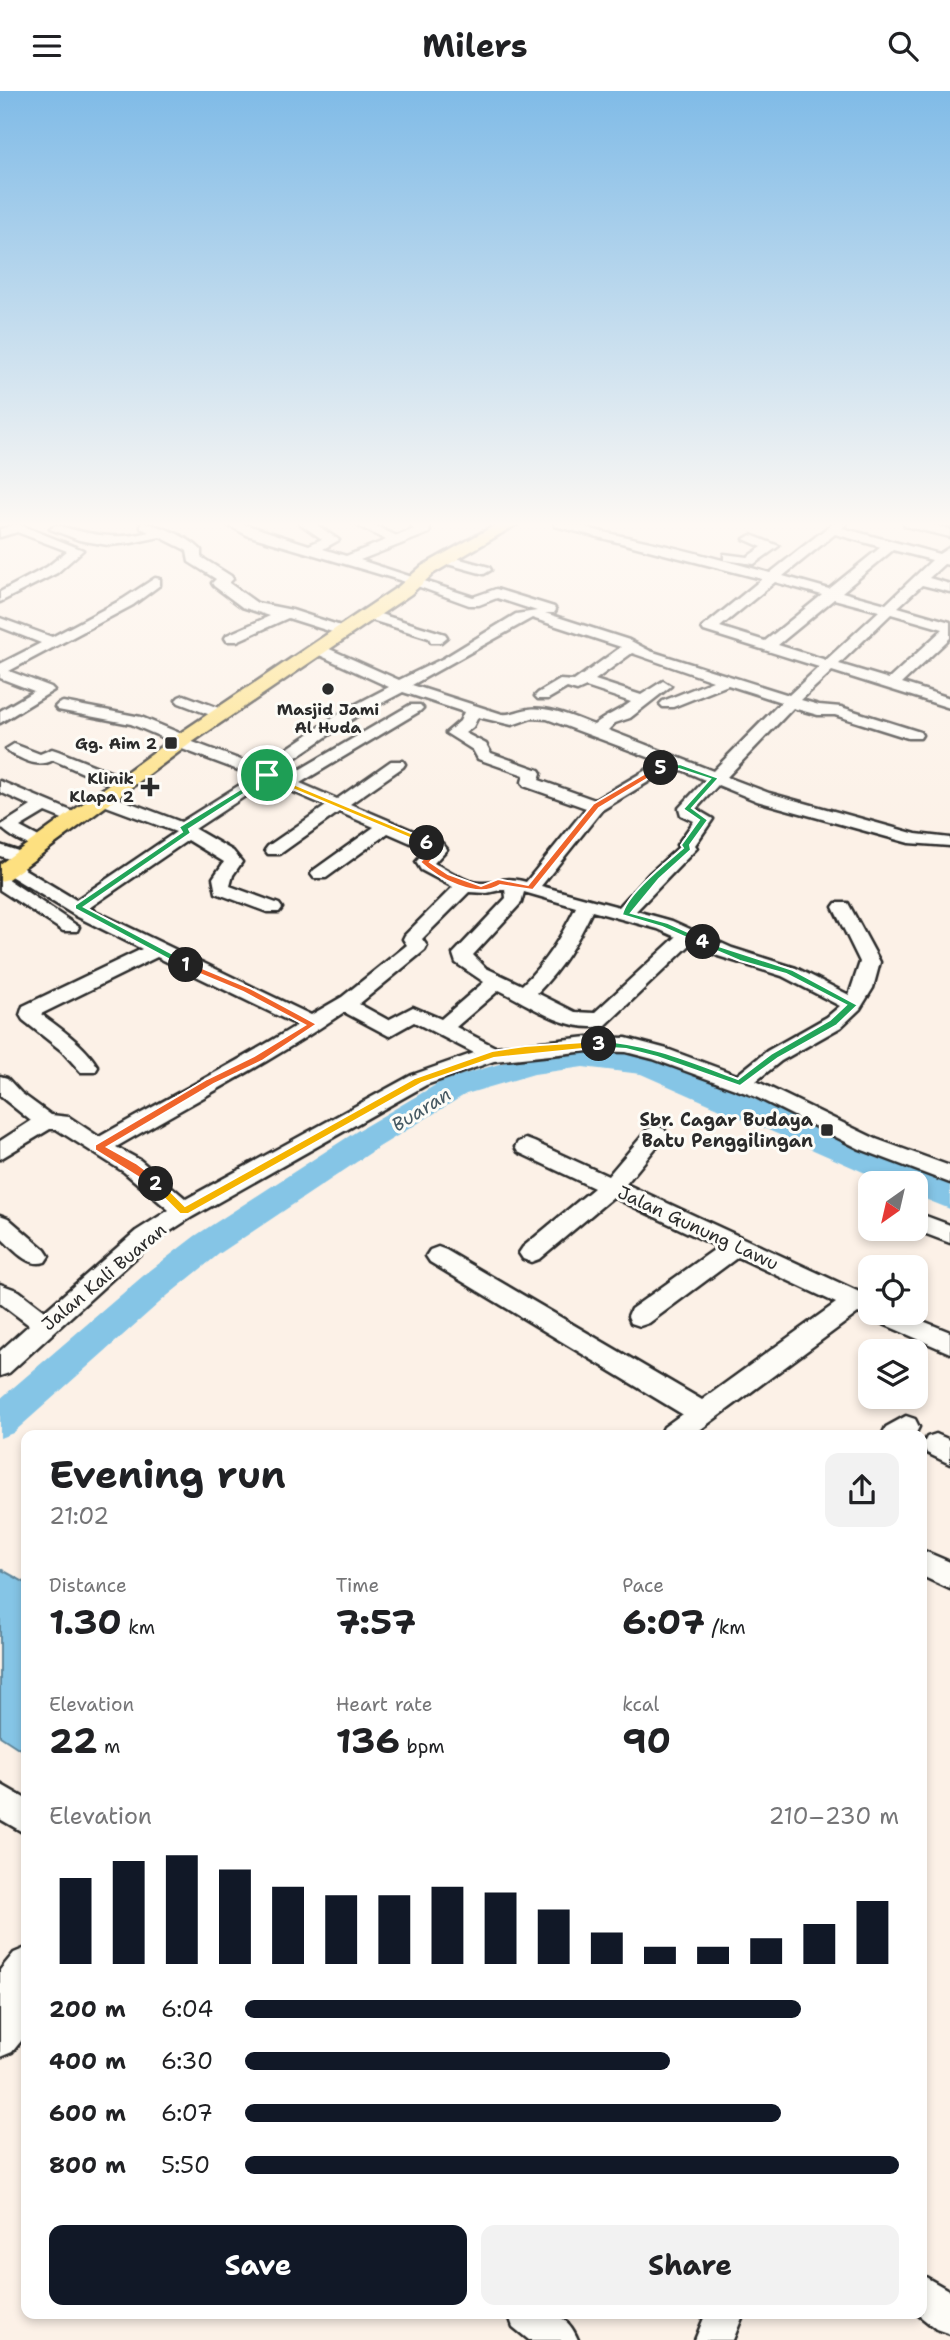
<!DOCTYPE html>
<meta charset="utf-8">
<style>
:root{--surface:#fff;--page:#f2f2f2;--text:#202124;--muted:#757577;--accent:#111827}
body{margin:0;font-family:"Shantell Sans",sans-serif;background:var(--page);color:var(--text);height:100vh;display:flex;flex-direction:column;font-size:26px;white-space:nowrap}
*{box-sizing:border-box;margin:0}
p{font-size:23px;color:var(--muted)}
.icon{flex:none;width:38px;height:38px;fill:none;stroke:currentColor;stroke-width:2;stroke-linecap:round;stroke-linejoin:round}
.map{position:relative;flex:1;overflow:hidden}
.sheet{position:absolute;left:21px;top:1339px;width:906px;height:889px;display:flex;flex-direction:column;background:var(--surface);border-radius:14px;box-shadow:0 4px 10px #0003}
.sheet>*{flex:none}
.needle{width:46px;rotate:214deg}
.tools{position:absolute;left:858px;top:1080px;display:grid;gap:14px}
.tools a{display:grid;place-items:center;width:70px;height:70px;border-radius:14px;background:var(--surface);box-shadow:0 4px 10px #0003;font-size:35px}
.pin{position:absolute;display:grid;place-items:center;width:60px;height:60px;color:#fff;margin:-30px;border:4px solid #fff;border-radius:50%;box-shadow:0 2px 7px #0007}
.km{position:absolute;width:35px;height:35px;margin:-18px;border-radius:50%;background:#222;color:#fff;font-size:19px;line-height:35px;text-align:center}
.round{display:grid;place-items:center;flex:none;width:74px;height:74px;border-radius:14px;background:var(--page)}
.overview{display:flex;align-items:center;justify-content:space-between;height:119px;padding:0 28px}
h1{font-size:38px;font-weight:700;line-height:52px}
.figures{display:grid;grid-template-columns:repeat(3,1fr);gap:10px;height:119px;padding:7px 28px}
.figures div{display:grid;align-content:center}
.figures b{font-size:35px;font-weight:700}
.figures small{font-size:19px;font-weight:400}
.figures p{font-size:19px}
.chart{height:196px;padding:14px 28px}
.chart p{display:flex;justify-content:space-between}
.chart svg{width:100%;height:126px;margin-top:7px;stroke:var(--accent);stroke-width:6}
.action{display:flex;gap:14px;margin-top:auto;padding:14px 28px}
.action a{flex:1;height:80px;border-radius:14px;background:var(--accent);color:#fff;font-size:28px;font-weight:700;line-height:80px;text-align:center}
.action a+a{background:var(--page);color:var(--text)}
ul{padding:0 28px;list-style:none;font-size:23px}
li{display:grid;grid-template-columns:112px 84px 1fr;align-items:center;height:52px}
li i{height:18px;border-radius:9px;background:var(--accent)}
header{display:flex;justify-content:space-between;align-items:center;height:91px;padding:0 28px;background:var(--surface);font-size:32px;font-weight:700}
.map>svg:first-child{display:block}
.water{fill:#85c5e6;stroke:#61879b;stroke-width:2}
.lines{fill:none;stroke-linecap:round;stroke-linejoin:round}
.river{fill:#85c5e6;fill-rule:evenodd}
.minor-casing{stroke:#2b2b2b;stroke-width:5}
.major-casing{stroke:#2b2b2b;stroke-width:5}
.minor{fill:#fdfcf7;fill-rule:evenodd}
.major{fill:#fde080;fill-rule:evenodd}
.split-1{fill:#22a559;stroke:#fff;stroke-width:2}
.split-2{fill:#f0652b;stroke:#fff;stroke-width:2}
.split-3{fill:#f5b400;stroke:#fff;stroke-width:2}
.split-4{fill:#22a559;stroke:#fff;stroke-width:2}
.split-5{fill:#22a559;stroke:#fff;stroke-width:2}
.split-6{fill:#f0652b;stroke:#fff;stroke-width:2}
.split-7{fill:#f5b400;stroke:#fff;stroke-width:2}
.poi-dot{fill:#2b2b2b;stroke:#fdfcf7;stroke-width:2.5}
.labels{text-anchor:middle;stroke-width:6;stroke-linejoin:round;paint-order:stroke}
.far-poi-label{font-size:16px;font-weight:bold;fill:#2b2b2b;stroke:#fdfcf7;text-anchor:end}
.poi-label{font-size:18px;font-weight:bold;fill:#2b2b2b;stroke:#fdfcf7;text-anchor:end}
.street-label{font-size:18px;fill:#2b2b2b;stroke:#fdfcf7}
.water-label{font-size:19px;font-style:italic;fill:#465963;stroke:#fdfcf7}
</style>
<header><svg class="icon" aria-label="menu" viewBox="0 0 24 24"><path d="M4 6h16M4 12h16M4 18h16"/></svg>Milers<svg class="icon" aria-label="search" viewBox="0 0 24 24"><circle cx="10" cy="10" r="6"/><path d="M15 15l6 6"/></svg></header>
<div class="map">
<svg width="950" height="2249" viewBox="0 0 950 2249">
<rect width="100%" height="100%" fill="#fcf1e7"/>
<filter id="ink" filterUnits="userSpaceOnUse"><feTurbulence type="fractalNoise" baseFrequency=".0143" numOctaves="2"/><feDisplacementMap in="SourceGraphic" scale="14" xChannelSelector="R" yChannelSelector="G"/><feConvolveMatrix kernelMatrix="1 2 1 2 8 2 1 2 1" color-interpolation-filters="sRGB"/></filter>
<g filter="url(#ink)">
<path class="water" d="M 2,1479 L 26,1492 L 26,1662 L 0,1645 L 0,1480 Z"/>
<g class="lines">
<path class="river" d="M 583,956 L 657,966 L 950,1092 L 950,1118 L 915,1104 L 915,1092 L 888,1092 L 641,983 L 583,976 L 534,983 L 466,1003 L 379,1056 L 219,1163 L 167,1205 L 13,1342 L 0,1347 L 0,1308 L 143,1185 L 195,1145 L 357,1040 L 444,989 L 533,963 Z"/>
<g class="minor-casing">
<path id="minor" d="M 141,432 C 156,432 189,446 201,459 L 201,466 L 231,485 L 233,488 L 229,492 L 257,512 L 292,519 L 350,538 L 352,541 L 345,545 L 288,527 L 237,550 L 227,550 L 225,547 L 227,544 L 270,525 L 242,516 L 214,495 L 212,492 L 216,488 L 189,471 L 187,460 L 184,458 L 160,446 L 131,452 L 108,454 L 79,449 L 50,438 L 56,434 C 88,443 115,450 149,441 L 141,437 Z
M 224,432 L 241,432 L 309,454 L 322,448 L 299,432 L 314,432 L 339,449 L 323,458 L 346,465 L 386,449 L 353,432 L 369,432 L 397,445 L 414,438 L 411,435 L 414,432 L 430,432 L 427,435 L 430,439 L 429,442 L 360,469 L 473,506 L 496,498 L 554,516 L 556,519 L 554,522 L 545,522 L 629,549 L 650,560 L 789,604 L 819,576 L 704,540 L 702,537 L 762,488 L 555,435 L 554,432 C 577,432 595,440 617,444 C 669,454 719,468 770,482 L 833,432 L 847,432 L 842,437 L 939,463 L 950,456 L 950,474 L 944,473 L 929,487 L 950,493 L 950,501 L 922,494 L 898,516 L 950,531 L 950,547 L 902,592 L 950,607 L 950,617 L 832,580 L 801,609 L 819,614 L 841,616 L 920,641 L 922,644 L 920,647 L 908,647 L 835,624 L 818,624 L 793,617 L 727,686 L 769,702 L 916,743 L 950,747 L 950,755 L 909,752 L 757,710 L 718,694 L 696,718 L 713,728 L 695,754 L 697,757 L 636,820 L 672,830 L 732,857 L 796,877 L 849,904 L 860,871 L 833,816 L 836,812 L 848,812 L 880,871 L 873,897 L 860,918 L 841,936 L 781,970 L 756,990 L 876,1048 L 950,1075 L 950,1092 L 860,1058 L 754,1005 L 653,968 L 626,961 L 588,960 L 494,970 L 426,994 L 192,1126 L 152,1152 L 9,1282 L 0,1285 L 0,1260 L 29,1234 L 0,1212 L 0,1193 L 19,1200 L 45,1220 L 136,1140 L 169,1119 L 124,1081 L 56,1038 L 50,1038 L 0,1068 L 0,1050 L 31,1030 L 0,1005 L 0,985 L 7,987 L 21,1002 L 51,1024 L 69,1026 L 99,1046 C 165,1008 233,974 297,934 L 157,866 L 41,923 C 61,938 85,954 98,976 L 95,981 L 81,981 L 62,960 L 23,929 L 20,924 L 23,915 L 142,858 L 76,825 L 4,781 L 1,777 L 4,773 L 16,773 L 76,809 L 176,741 L 98,712 L 96,708 L 98,704 L 110,704 L 181,731 L 254,685 L 174,655 L 173,651 L 131,633 L 58,619 L 55,616 L 58,613 L 63,611 L 141,626 L 189,646 L 190,650 L 249,672 L 261,664 L 282,661 L 345,619 L 389,596 L 315,562 L 313,559 L 315,556 L 325,556 L 399,589 L 444,567 L 516,523 L 537,520 L 497,507 L 479,514 L 469,514 L 406,491 L 247,444 ZM 835,443 L 881,456 L 829,498 L 783,485 ZM 893,459 L 932,469 L 886,513 L 842,501 ZM 775,491 L 822,504 L 765,550 L 720,536 ZM 834,508 L 879,520 L 826,569 L 778,554 ZM 891,523 L 943,538 L 889,588 L 839,573 ZM 532,527 L 621,556 L 574,590 L 560,589 L 538,602 L 535,605 L 538,608 L 548,608 L 567,597 L 577,600 L 586,596 L 631,611 C 619,620 606,624 594,634 C 575,627 550,615 529,618 C 519,619 512,624 502,623 L 412,594 ZM 632,562 L 713,590 L 663,610 L 660,613 L 663,616 L 673,616 L 728,594 L 781,611 L 713,680 L 608,639 L 615,632 L 630,627 L 671,595 L 663,590 L 641,604 L 595,589 ZM 403,601 L 464,621 L 460,630 L 446,642 L 473,659 L 478,668 L 524,684 L 522,691 L 524,695 L 586,717 L 526,791 C 501,784 500,793 481,792 C 466,792 448,779 434,772 L 447,758 L 442,752 L 350,713 L 403,676 L 405,673 L 403,670 L 391,670 L 337,708 L 300,692 L 420,620 L 423,617 L 420,614 L 410,614 L 287,686 L 263,677 L 271,672 L 292,669 L 357,625 ZM 478,626 L 512,634 L 532,627 L 547,628 L 664,672 L 653,675 L 595,709 L 539,689 L 541,682 L 539,679 L 491,662 L 486,653 L 465,642 L 473,636 ZM 682,679 L 705,689 L 679,717 L 681,724 L 694,730 L 677,754 L 679,756 L 650,782 L 619,816 L 541,795 L 602,719 L 663,682 ZM 268,690 L 326,715 L 268,755 L 265,759 L 268,763 L 280,763 L 339,721 L 374,736 L 314,779 L 311,783 L 314,787 L 326,787 L 388,742 L 427,759 L 416,771 L 421,779 L 453,796 L 405,844 L 403,848 L 407,854 L 342,906 L 311,924 L 89,817 L 188,749 L 224,771 L 213,787 L 216,802 L 267,821 L 279,821 L 282,817 L 279,813 L 230,795 L 233,784 L 242,771 L 233,760 L 195,738 ZM 505,798 L 506,807 L 453,863 L 456,872 L 484,891 L 441,928 L 413,916 L 388,929 L 359,913 L 425,859 L 427,855 L 422,848 L 469,801 L 487,802 ZM 524,801 L 576,816 C 561,846 546,871 522,894 L 486,877 L 473,864 L 521,812 ZM 592,820 L 658,838 L 676,846 L 594,922 L 575,921 L 537,902 C 562,877 577,851 592,820 ZM 691,853 L 718,865 L 782,885 L 840,915 L 827,926 L 767,960 L 737,984 L 667,958 L 626,947 L 588,946 L 495,956 L 456,936 L 499,899 C 531,914 569,944 606,934 ZM 344,921 L 389,945 L 414,931 L 474,962 L 412,984 L 186,1108 L 140,1069 L 116,1056 C 193,1011 271,971 344,921 Z
M 904,432 L 925,432 L 950,438 L 950,446 L 905,435 Z
M 18,433 L 83,459 L 57,482 L 0,511 L 0,501 L 47,476 L 67,460 L 17,441 L 0,446 L 0,438 Z
M 751,444 L 779,455 L 754,473 L 724,469 L 724,463 L 747,466 L 762,456 L 744,448 Z
M 445,464 L 489,476 L 491,479 L 484,483 L 440,471 L 438,468 Z
M 155,487 L 160,488 L 160,494 L 133,514 L 9,580 L 51,596 L 54,599 L 0,632 L 0,620 L 34,600 L 0,587 L 0,573 L 41,552 L 0,536 L 0,527 L 52,546 L 123,508 Z
M 370,520 L 445,543 L 447,546 L 441,551 L 431,551 L 429,547 L 365,527 L 365,521 Z
M 184,604 L 227,620 L 229,623 L 221,628 L 179,612 L 176,609 L 179,606 Z
M 14,653 L 40,663 L 52,658 L 58,660 L 130,689 L 132,693 L 124,698 L 118,697 L 53,669 C 37,678 23,668 8,661 L 6,658 Z
M 0,690 L 81,724 L 84,728 L 75,733 L 45,721 L 20,736 L 50,752 L 47,756 C 33,759 9,746 0,735 L 31,715 L 0,701 Z
M 0,754 L 27,763 L 30,767 L 21,772 L 0,765 Z
M 0,786 L 6,787 L 79,836 L 77,840 L 63,840 L 0,799 Z
M 656,1035 L 664,1038 L 667,1043 L 626,1093 L 870,1206 L 870,1222 L 903,1222 L 950,1241 L 950,1262 L 858,1222 L 693,1344 L 660,1344 L 664,1336 L 682,1323 L 430,1171 L 426,1165 L 430,1159 L 438,1156 L 446,1159 L 702,1309 L 836,1212 L 738,1166 L 649,1232 L 640,1235 L 631,1232 L 628,1225 L 631,1218 L 718,1156 L 613,1106 L 539,1168 L 531,1171 L 523,1168 L 519,1162 L 523,1156 L 594,1097 L 518,1061 L 515,1056 L 518,1051 L 526,1048 L 534,1051 L 608,1085 L 648,1038 Z
M 915,1121 L 950,1134 L 950,1152 L 913,1138 L 915,1138 Z
M 0,1124 L 8,1127 L 45,1159 L 49,1165 L 45,1171 C 27,1177 13,1157 0,1146 Z
M 906,1325 L 915,1328 L 919,1336 L 915,1344 L 882,1344 L 886,1336 Z
M 936,1343 L 950,1349 L 950,1373 L 927,1362 L 923,1354 L 927,1346 Z
M 922,1459 L 950,1471 L 950,1498 L 922,1485 Z
M 0,1693 L 26,1708 L 26,1743 L 0,1728 Z
M 26,1857 L 26,1944 L 12,1961 L 0,1966 L 0,1879 L 14,1862 Z
M 922,2184 L 950,2200 L 950,2243 L 936,2238 L 916,2222 L 922,2222 Z
M 508,2222 C 540,2222 564,2214 578,2249 L 529,2249 L 513,2236 Z
M 706,2222 L 744,2222 L 733,2249 L 695,2249 Z"/>
</g>
<g class="major-casing">
<path id="major" d="M 499,432 L 519,432 L 434,482 L 411,503 L 191,652 L 8,788 L 0,790 L 0,773 L 177,644 L 399,495 L 422,475 Z"/>
</g>
<use href="#minor" class="minor"/>
<use href="#major" class="major"/>
</g>
</g>
<linearGradient id="sky" x2="0" y2="1"><stop stop-color="#80bbe7"/><stop offset="0.58" stop-color="#fef9f4"/><stop offset="1" stop-color="#fef9f4" stop-opacity="0"/></linearGradient>
<rect width="950" height="747" fill="url(#sky)"/>
<path class="split-1" d="M 267,682 L 270,686 L 189,738 L 191,742 L 84,816 L 190,872 L 190,876 L 183,876 L 75,818 L 75,814 L 182,741 L 179,736 Z"/>
<path class="split-2" d="M 183,872 L 190,872 L 250,897 L 317,933 L 262,970 L 214,993 L 107,1056 L 136,1072 L 160,1090 L 161,1093 L 156,1097 L 95,1059 L 95,1054 L 207,988 L 254,965 L 305,934 L 243,901 L 183,876 Z"/>
<path class="split-3" d="M 599,950 L 602,951 L 602,956 L 494,967 L 422,992 L 188,1123 L 180,1123 L 150,1093 L 156,1089 L 160,1090 L 185,1115 L 415,987 L 492,960 L 525,955 Z"/>
<path class="split-4" d="M 700,849 L 793,879 L 858,914 L 837,934 L 778,967 L 740,995 L 657,966 L 626,958 L 595,956 L 595,951 L 599,950 C 648,952 692,971 738,988 L 771,963 L 830,929 L 846,914 L 786,883 L 740,870 L 700,853 Z"/>
<path class="split-5" d="M 680,673 L 719,687 L 692,717 L 708,729 L 690,754 L 691,759 L 659,788 L 631,822 L 668,832 L 706,849 L 706,853 L 703,854 L 662,836 L 622,824 C 626,803 667,771 683,757 L 681,754 L 699,729 L 683,718 L 710,688 L 679,678 L 661,680 L 657,677 Z"/>
<path class="split-6" d="M 658,675 L 665,677 L 599,717 L 533,799 L 500,794 C 477,809 438,788 420,771 L 433,759 L 423,752 L 427,749 L 442,758 L 430,771 L 448,783 L 481,795 L 498,788 L 528,794 L 593,713 Z"/>
<path class="split-7" d="M 267,682 L 430,750 L 432,752 L 424,753 L 264,686 Z"/>
<g class="poi-dot">
<circle cx="328" cy="598" r="7"/>
<rect x="164" y="645" width="14" height="14" rx="3.5"/>
<path d="M146.5 685.5h7v7h7v7h-7v7h-7v-7h-7v-7h7z"/>
<rect x="820" y="1032" width="14" height="14" rx="3.5"/>
</g>
<g class="labels">
<g class="far-poi-label">
<text x="328" y="624" text-anchor="middle">Masjid Jami<tspan x="328" dy="18">Al Huda</tspan></text>
<text x="157" y="658">Gg. Aim 2</text>
<text x="134" y="693">Klinik<tspan x="134" dy="18">Klapa 2</tspan></text>
</g>
<g class="poi-label">
<text x="813" y="1035">Sbr. Cagar Budaya<tspan x="813" dy="21">Batu Penggilingan</tspan></text>
</g>
<g class="street-label">
<text transform="translate(698 1137) rotate(25)" y="6">Jalan Gunung Lawu</text>
<text transform="translate(104 1186) rotate(-40)" y="6">Jalan Kali Buaran</text>
</g>
<g class="water-label">
<text transform="translate(421 1018) rotate(-32)" y="7">Buaran</text>
</g>
</g>
</svg>
<div class="tools">
<a><svg class="needle" viewBox="-14 -14 28 28"><path d="M0-13l5 13h-10z" fill="#e53935"/><path d="M0 13l5-13h-10z" fill="#757577"/></svg></a>
<a><svg class="icon" aria-label="locate" viewBox="0 0 24 24"><circle cx="12" cy="12" r="6"/><path d="M12 2v4M12 18v4M2 12h4M18 12h4"/></svg></a>
<a><svg class="icon" aria-label="layers" viewBox="0 0 24 24"><path d="M12 4l9 5-9 5-9-5zM3 14l9 5 9-5"/></svg></a>
</div>
<div class="pin" style="left:267px;top:684px;background:#1e9e55"><svg class="icon" aria-label="arrive" viewBox="0 0 24 24"><path d="M6 21V4h12l-3 4 3 4H6"/></svg></div>
<b class="km" style="left:186px;top:874px">1</b>
<b class="km" style="left:156px;top:1093px">2</b>
<b class="km" style="left:599px;top:953px">3</b>
<b class="km" style="left:703px;top:851px">4</b>
<b class="km" style="left:661px;top:677px">5</b>
<b class="km" style="left:427px;top:752px">6</b>
<section class="sheet">
<div class="overview"><div><h1>Evening run</h1><p>21:02</p></div><a class="round"><svg class="icon" aria-label="share" viewBox="0 0 24 24"><path d="M12 15V3M7 8l5-5 5 5M5 13v7h14v-7"/></svg></a></div>
<div class="figures">
<div><p>Distance</p><b>1.30<small> km</small></b></div>
<div><p>Time</p><b>7:57</b></div>
<div><p>Pace</p><b>6:07<small> /km</small></b></div>
</div>
<div class="figures">
<div><p>Elevation</p><b>22<small> m</small></b></div>
<div><p>Heart rate</p><b>136<small> bpm</small></b></div>
<div><p>kcal</p><b>90</b></div>
</div>
<div class="chart"><p><span>Elevation</span>210–230 m</p>
<svg viewBox="0 0 160 44" preserveAspectRatio="none"><path d="M5 44V14M15 44V8M25 44V6M35 44V11M45 44V17M55 44V20M65 44V20M75 44V17M85 44V19M95 44V25M105 44V33M115 44V38M125 44V38M135 44V35M145 44V30M155 44V22"/></svg>
</div>
<ul>
<li><b>200 m</b>6:04<i style="width:85%"></i></li>
<li><b>400 m</b>6:30<i style="width:65%"></i></li>
<li><b>600 m</b>6:07<i style="width:82%"></i></li>
<li><b>800 m</b>5:50<i style="width:100%"></i></li>
</ul>
<div class="action"><a>Save</a><a>Share</a></div>
</section>
</div>
